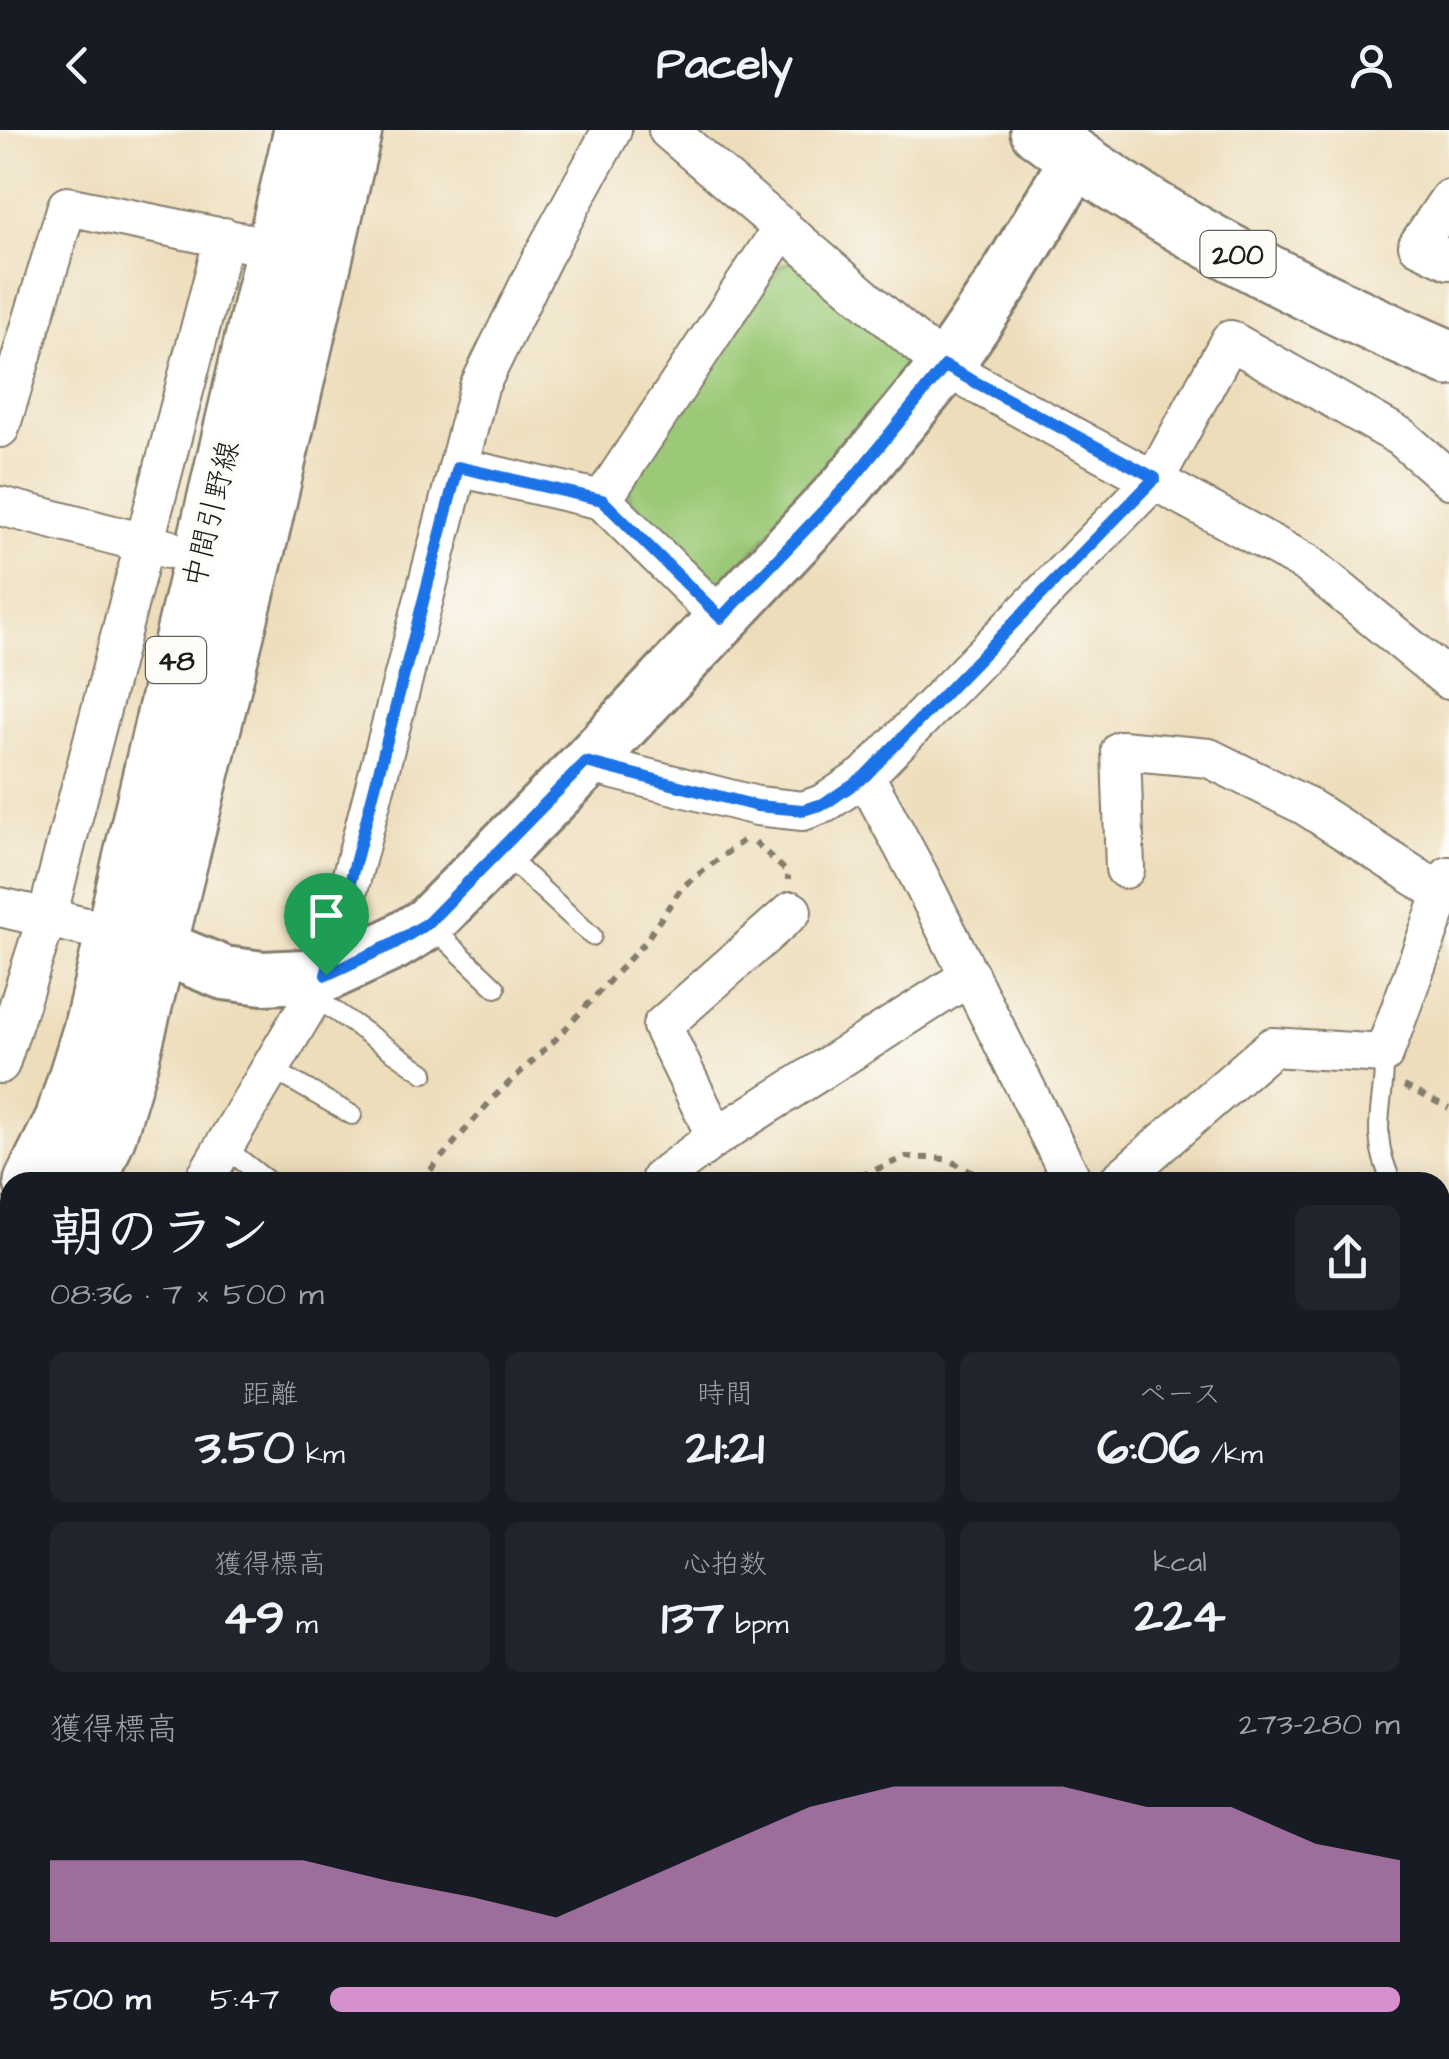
<!DOCTYPE html>
<html lang="ja">
<meta charset="utf-8">
<style>
:root{--surface:#171b24;--page:#20242c;--text:#f1f3f6;--muted:#9ea1a6;--accent:#d690ce}
body{margin:0;font-family:"Architects Daughter","Klee One",sans-serif;background:var(--page);color:var(--text);height:100vh;display:flex;flex-direction:column;font-size:38px;white-space:nowrap}
*{box-sizing:border-box;margin:0}
p{font-size:32px;color:var(--muted)}
.icon{flex:none;width:55px;height:55px;fill:none;stroke:currentColor;stroke-width:2;stroke-linecap:round;stroke-linejoin:round}
.map{position:relative;flex:1;overflow:hidden}
.drawer{position:absolute;left:0px;top:1042px;width:1450px;height:888px;display:flex;flex-direction:column;background:var(--surface);border-radius:30px 30px 0 0;box-shadow:0 5px 25px #0003}
.drawer>*{flex:none}
.pin{position:absolute;display:grid;place-items:center;width:85px;height:85px;color:#fff;margin:-102px -42px;border-radius:50% 50% 50% 0;rotate:-45deg;box-shadow:0 0 10px #0007}
.pin .icon{rotate:45deg}
.round{display:grid;place-items:center;flex:none;width:105px;height:105px;border-radius:15px;background:var(--page)}
.overview{display:flex;align-items:center;justify-content:space-between;height:170px;padding:0 50px}
h1{font-size:55px;font-weight:700;line-height:75px}
.figures{display:grid;grid-template-columns:repeat(3,1fr);gap:15px;height:170px;padding:10px 50px}
.figures div{display:grid;align-content:center;border-radius:15px;background:var(--page);text-align:center}
.figures b{font-size:50px;font-weight:700}
.figures small{font-size:28px;font-weight:400}
.figures p{font-size:28px}
.chart{height:280px;padding:20px 50px}
.chart p{display:flex;justify-content:space-between}
.chart svg{width:100%;height:180px;margin-top:10px;fill:var(--accent);opacity:.7}
ul{padding:0 50px;list-style:none;font-size:32px}
li{display:grid;grid-template-columns:160px 120px 1fr;align-items:center;height:75px}
li i{height:25px;border-radius:12px;background:var(--accent)}
header{display:flex;justify-content:space-between;align-items:center;height:130px;padding:0 50px;background:var(--surface);font-size:45px;font-weight:700}
.map>svg:first-child{display:block}
.green{fill:#9cc977;stroke:#5c724a;stroke-width:2.5}
.building{fill:#d69ec1}
.lines{fill:none;stroke-linecap:round;stroke-linejoin:round}
.lane-casing{stroke:#847c6c;stroke-width:22}
.street-casing{stroke:#847c6c;stroke-width:42}
.secondary-casing{stroke:#847c6c;stroke-width:58}
.primary-casing{stroke:#847c6c;stroke-width:60}
.highway-casing{stroke:#847c6c;stroke-width:60}
.path{stroke:#847c6c;stroke-width:6;stroke-dasharray:8 8;stroke-linecap:butt}
.lane{stroke:#fff;stroke-width:18}
.street{stroke:#fff;stroke-width:38}
.secondary{stroke:#fff;stroke-width:52}
.primary{stroke:#fff;stroke-width:55}
.highway{stroke:#fff;stroke-width:55}
.route-casing{stroke:#fff;stroke-width:20}
.route{stroke:#1a73e8;stroke-width:12}
.labels{text-anchor:middle;stroke-width:8;stroke-linejoin:round;paint-order:stroke}
.shield{fill:#fdfcf7;stroke:#605f5e;stroke-width:2.5}
.shield-label{font-size:28px;font-weight:bold;fill:#1c1c1c}
.street-label{font-size:30px;fill:#1c1c1c;stroke:#fdfcf7}
</style>
<header><svg class="icon" aria-label="back" viewBox="0 0 24 24"><path d="M15 5l-7 7 7 7"/></svg>Pacely<svg class="icon" aria-label="person" viewBox="0 0 24 24"><circle cx="12" cy="8" r="4"/><path d="M4 21q1-7 8-7t8 7"/></svg></header>
<div class="map">
<svg width="1449" height="1929" viewBox="0 0 1449 1929">
<rect width="100%" height="100%" fill="#fdfcf7"/>
<filter id="ink" filterUnits="userSpaceOnUse"><feTurbulence type="fractalNoise" baseFrequency=".01" numOctaves="2"/><feDisplacementMap in="SourceGraphic" scale="20" xChannelSelector="R" yChannelSelector="G"/><feConvolveMatrix kernelMatrix="1 2 1 2 8 2 1 2 1" color-interpolation-filters="sRGB"/></filter>
<filter id="wash" filterUnits="userSpaceOnUse"><feTurbulence type="fractalNoise" baseFrequency=".0048" numOctaves="4" result="noise"/><feDisplacementMap in="SourceGraphic" scale="40" xChannelSelector="R" yChannelSelector="G"/><feGaussianBlur stdDeviation="2.25" result="paint"/><feColorMatrix in="noise" values="0 0 0 0 0 0 0 0 0 0 0 0 0 0 0 0 0 1.4 0 .05"/><feComposite in="paint" operator="in"/></filter>
<g filter="url(#wash)">
<rect width="100%" height="100%" fill="#edddbb"/>
<path class="green" d="M 797,130 L 910,225 L 911,246 L 726,452 L 712,451 L 629,369 L 626,354 L 781,134 Z"/>
<g id="blocks">
<path class="building" d="M 10,1603 L 10,1651 L 0,1660 L 0,1613 Z
M 10,1728 L 10,1777 L 0,1785 L 0,1737 Z
M 0,1865 L 10,1879 L 10,1916 L 0,1922 Z"/>
</g>
</g>
<g filter="url(#ink)">
<use href="#blocks" fill-opacity="0" stroke="#847c6c" stroke-width="2.5"/>
<g class="lines">
<g class="lane-casing">
<path id="lane" d="M 505,725 L 592,806
M 432,797 L 496,858
M 313,866 L 424,943
M 1384,924 C 1386,976 1367,1000 1392,1052
M 270,938 L 352,985
M 223,1016 L 269,1052"/>
</g>
<g class="street-casing">
<path id="street" d="M 668,0 L 945,237 L 1308,434 L 1449,550
M 1449,69 L 1418,115 L 1449,130
M 0,298 L 67,76 L 248,113
M 458,337 L 602,370 L 721,488
M 602,370 L 783,97
M 0,376 L 168,419
M 587,633 L 757,676 L 803,681 L 825,673 L 865,646 L 1155,349 L 1230,210 L 1401,307 L 1449,349
M 865,646 L 918,744 L 1073,1052
M 1125,739 L 1121,620 L 1209,628 L 1306,676 L 1441,763
M 0,777 L 133,808
M 0,934 L 47,787 L 224,107
M 716,1007 L 662,896 L 792,781
M 203,1052 L 326,845 L 479,257 L 543,126 L 612,0
M 664,1052 L 661,1048 L 716,1007 L 970,846
M 1117,1052 L 1272,917 L 1384,924 L 1449,746
M 0,1542 L 10,1545
M 1440,1729 L 1449,1700
M 1440,1745 L 1449,1850
M 0,1835 L 10,1829
M 233,1920 L 244,1929
M 141,1929 L 148,1920
M 461,1929 L 464,1920
M 656,1929 L 658,1920
M 841,1929 L 843,1920
M 1345,1929 L 1349,1920"/>
</g>
<g class="secondary-casing">
<path id="secondary" d="M 158,816 L 224,843 L 263,848 L 326,845 L 393,814 L 428,793 L 587,633 L 847,356 L 945,237 L 1003,152 L 1077,29"/>
</g>
<g class="primary-casing">
<path id="primary" d="M 32,1052 L 63,990 L 91,900 L 302,0
M 89,1052 L 109,1002 L 130,932 L 261,403 L 354,0
M 0,1114 L 10,1096
M 0,1207 L 10,1194"/>
</g>
<g class="highway-casing">
<path id="highway" d="M 1038,0 C 1162,94 1307,166 1449,228"/>
</g>
<path class="path" d="M 755,712 L 788,743 L 788,750
M 1404,956 L 1449,978
M 420,1052 L 495,966 L 556,909 L 645,812 L 682,757 L 745,709
M 846,1052 L 906,1027 L 947,1029 L 990,1052
M 1048,1929 L 1051,1920"/>
<use href="#lane" class="lane"/>
<use href="#street" class="street"/>
<use href="#secondary" class="secondary"/>
<use href="#primary" class="primary"/>
<use href="#highway" class="highway"/>
</g>
</g>
<g class="lines" filter="url(#ink)">
<g class="route-casing">
<path id="route" d="M 945,236 L 1155,348 L 865,646 L 826,673 L 803,680 L 757,676 L 586,632 L 428,793 L 393,814 L 326,845 L 458,337 L 602,370 L 721,488 L 847,356 Z"/>
</g>
<use href="#route" class="route"/>
</g>
<g class="labels">
<g class="shield">
<rect x="1200.5" y="101" width="75" height="46" rx="8"/>
<rect x="146" y="507" width="60" height="46" rx="8"/>
</g>
<g class="shield-label">
<text x="1238" y="134">200</text>
<text x="176" y="540">48</text>
</g>
<g class="street-label">
<text transform="translate(211 384) rotate(-76)" y="10">中間引野線</text>
</g>
</g>
</svg>
<div class="pin" style="left:326px;top:845px;background:#1e9e55"><svg class="icon" aria-label="arrive" viewBox="0 0 24 24"><path d="M6 21V4h12l-3 4 3 4H6"/></svg></div>
<section class="drawer">
<div class="overview"><div><h1>朝のラン</h1><p>08:36 · 7 × 500 m</p></div><a class="round"><svg class="icon" aria-label="share" viewBox="0 0 24 24"><path d="M12 15V3M7 8l5-5 5 5M5 13v7h14v-7"/></svg></a></div>
<div class="figures">
<div><p>距離</p><b>3.50<small> km</small></b></div>
<div><p>時間</p><b>21:21</b></div>
<div><p>ペース</p><b>6:06<small> /km</small></b></div>
</div>
<div class="figures">
<div><p>獲得標高</p><b>49<small> m</small></b></div>
<div><p>心拍数</p><b>137<small> bpm</small></b></div>
<div><p>kcal</p><b>224</b></div>
</div>
<div class="chart"><p><span>獲得標高</span>273–280 m</p>
<svg viewBox="0 0 160 44" preserveAspectRatio="none"><path d="M0 44V24L10 24L20 24L30 24L40 29L50 33L60 38L70 29L80 20L90 11L100 6L110 6L120 6L130 11L140 11L150 20L160 24V44z"/></svg>
</div>
<ul>
<li><b>500 m</b>5:47<i style="width:100%"></i></li>
</ul>
</section>
</div>
